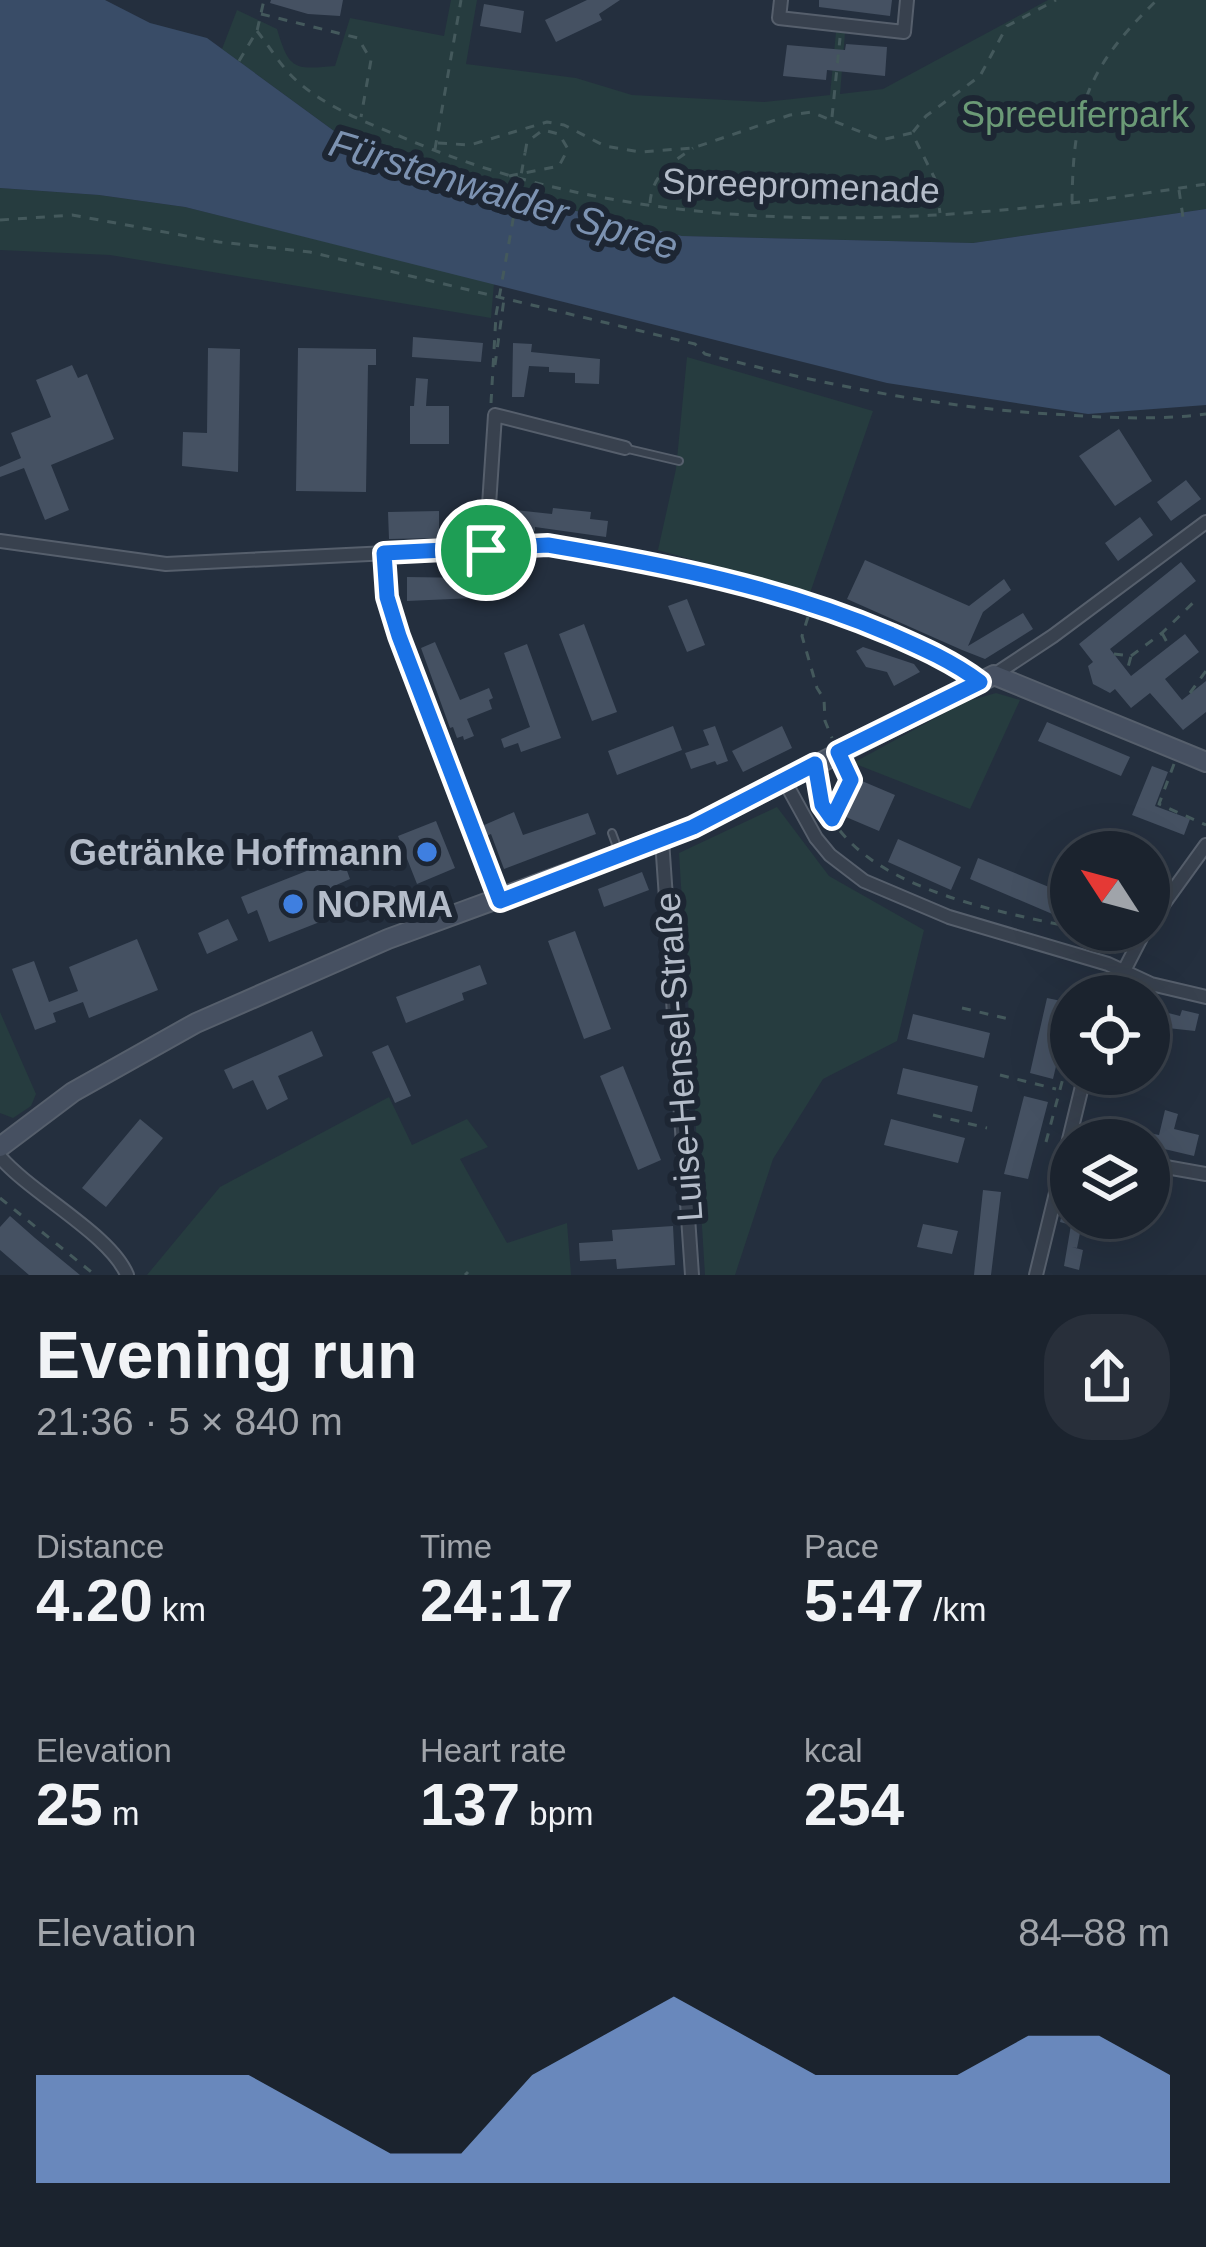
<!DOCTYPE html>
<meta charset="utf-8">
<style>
:root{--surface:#1b232e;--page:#282f3a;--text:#f1f3f6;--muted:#a0a4aa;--line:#39404a;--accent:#8ab4f8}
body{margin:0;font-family:Arial,sans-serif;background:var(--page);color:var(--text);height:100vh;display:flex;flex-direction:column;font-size:45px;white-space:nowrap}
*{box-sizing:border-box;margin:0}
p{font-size:39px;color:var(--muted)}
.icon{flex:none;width:66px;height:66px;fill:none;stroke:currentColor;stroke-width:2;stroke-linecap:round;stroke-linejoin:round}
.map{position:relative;height:1275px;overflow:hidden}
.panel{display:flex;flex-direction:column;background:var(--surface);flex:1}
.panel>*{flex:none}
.needle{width:78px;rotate:306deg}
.tools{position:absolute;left:1050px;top:831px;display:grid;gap:24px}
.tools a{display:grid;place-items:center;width:120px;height:120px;border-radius:50%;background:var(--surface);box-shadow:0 12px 48px #0002,0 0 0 3px var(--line);font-size:60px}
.pin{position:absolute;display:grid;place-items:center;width:102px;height:102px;color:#fff;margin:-51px;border:6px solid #fff;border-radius:50%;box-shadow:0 3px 12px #0007}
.round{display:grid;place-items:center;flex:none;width:126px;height:126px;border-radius:48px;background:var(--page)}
.summary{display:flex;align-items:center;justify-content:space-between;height:204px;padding:0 36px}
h1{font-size:66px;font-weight:700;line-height:90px}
.figures{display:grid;grid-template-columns:repeat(3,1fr);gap:18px;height:204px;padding:12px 36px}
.figures div{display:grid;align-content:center}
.figures b{font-size:60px;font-weight:700}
.figures small{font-size:33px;font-weight:400}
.figures p{font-size:33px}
.chart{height:336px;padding:24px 36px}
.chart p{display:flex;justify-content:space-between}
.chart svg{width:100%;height:216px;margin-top:12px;fill:var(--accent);opacity:.7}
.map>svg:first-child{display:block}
.green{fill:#263c3f}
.water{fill:#394c67}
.building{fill:#455162}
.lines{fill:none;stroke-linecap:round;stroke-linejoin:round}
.lane-casing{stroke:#565f6c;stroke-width:10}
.street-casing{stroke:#565f6c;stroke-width:16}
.secondary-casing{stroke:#565f6c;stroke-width:22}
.path{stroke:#44595c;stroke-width:3;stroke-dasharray:9 9;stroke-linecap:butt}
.lane{stroke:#38414e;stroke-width:6}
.street{stroke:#38414e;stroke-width:12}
.secondary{stroke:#465061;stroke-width:18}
.path-bridge{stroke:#44595c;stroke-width:3;stroke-dasharray:9 9;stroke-linecap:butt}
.route-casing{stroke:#fff;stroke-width:24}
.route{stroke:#1a73e8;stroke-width:15}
.shop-dot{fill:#3f7fe0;stroke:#1d2633;stroke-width:4.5}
.labels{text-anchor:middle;stroke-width:12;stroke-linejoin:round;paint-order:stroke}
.park-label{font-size:36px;fill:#6b9a76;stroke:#1d2633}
.street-label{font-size:36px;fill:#b4bcc9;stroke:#1d2633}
.poi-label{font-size:36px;font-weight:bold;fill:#b4bcc9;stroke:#1d2633;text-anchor:end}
.water-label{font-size:39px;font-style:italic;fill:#7c92b1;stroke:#1d2633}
</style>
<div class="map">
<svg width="1206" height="1275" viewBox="0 0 1206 1275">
<rect width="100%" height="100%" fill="#242f3e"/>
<path class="green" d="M 451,0 L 477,0 L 466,64 L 576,78 L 632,95 L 764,102 L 830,95 L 836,32 L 845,33 L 840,94 L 883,89 L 1048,0 L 1206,0 L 1206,209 L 973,243 L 682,236 L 572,210 L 387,157 L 345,139 L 222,49 L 237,10 L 277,29 C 289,69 293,70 335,66 L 350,18 L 444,36 Z
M 0,188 L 99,195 L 185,207 L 494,283 L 491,318 L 110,255 L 0,250 Z
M 687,357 L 873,411 L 810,593 L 658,550 L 676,469 Z
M 996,693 L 1020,700 L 970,809 L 853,763 L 965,702 Z
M 777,807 L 829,876 L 924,930 L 897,1041 L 823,1079 L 773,1159 L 735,1275 L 705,1275 L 679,853 Z
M 0,1012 L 36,1094 L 31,1106 L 13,1118 L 0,1113 Z
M 389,1097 L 412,1145 L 467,1119 L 488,1147 L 460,1159 L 507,1243 L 567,1223 L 571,1275 L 147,1275 L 220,1187 Z"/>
<path class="water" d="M 0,0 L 105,0 L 150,23 L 207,38 L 345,139 L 387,157 L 572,210 L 682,236 L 973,243 L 1206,209 L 1206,405 L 1088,414 L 887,383 L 185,207 L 99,195 L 0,188 Z"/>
<path class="building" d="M 271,0 L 343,0 L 340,16 L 308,14 L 270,3 Z
M 587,0 L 620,0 L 599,14 L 602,20 L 556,42 L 545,20 Z
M 819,0 L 892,0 L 890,16 L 819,7 Z
M 484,4 L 524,11 L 521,33 L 480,26 Z
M 846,44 L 887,47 L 885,76 L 827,70 L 826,80 L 783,76 L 787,45 L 845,50 Z
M 413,337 L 483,343 L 481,362 L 412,357 Z
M 513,343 L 532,344 L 531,352 L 600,359 L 599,384 L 575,383 L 575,373 L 549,372 L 549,367 L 529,366 L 524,397 L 512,397 Z
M 208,348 L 240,349 L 238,472 L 182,466 L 183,432 L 207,433 Z
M 298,348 L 376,349 L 376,365 L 368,365 L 366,492 L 296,491 Z
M 72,365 L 78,378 L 87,374 L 114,439 L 51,465 L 69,510 L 45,520 L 24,468 L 0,477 L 0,467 L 21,458 L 11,433 L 51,417 L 36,380 Z
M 416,378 L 428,379 L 426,406 L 449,406 L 449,444 L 410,444 L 410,406 L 414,406 Z
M 1119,429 L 1152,481 L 1115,506 L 1079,456 Z
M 1186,480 L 1201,499 L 1171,521 L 1157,502 Z
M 553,508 L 591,512 L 590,519 L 608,521 L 606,537 L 535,527 L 535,531 L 513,529 L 515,510 L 552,514 Z
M 439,511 L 439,538 L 389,539 L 388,512 Z
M 1140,517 L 1153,535 L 1118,561 L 1105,543 Z
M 865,560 L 969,606 L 1004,579 L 1011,590 L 983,612 L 968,646 L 1023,613 L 1033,629 L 985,659 L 962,650 L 847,599 Z
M 1181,562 L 1196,581 L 1110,649 L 1131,676 L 1185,634 L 1199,652 L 1165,679 L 1182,700 L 1206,681 L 1206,712 L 1183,730 L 1150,693 L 1131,708 L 1115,689 L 1110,693 L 1093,684 L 1088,666 L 1093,662 L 1079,644 Z
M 407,577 L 474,578 L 474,598 L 407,601 Z
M 687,599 L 705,645 L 687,652 L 668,606 Z
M 584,624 L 617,712 L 592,721 L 559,634 Z
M 435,642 L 460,700 L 489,688 L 493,698 L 489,700 L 492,709 L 467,719 L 474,736 L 464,740 L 463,736 L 457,738 L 453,727 L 450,728 L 421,648 Z
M 527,644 L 561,738 L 521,752 L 518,743 L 504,748 L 501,739 L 530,727 L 504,653 Z
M 863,647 L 914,664 L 920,672 L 894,686 L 887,672 L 866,667 L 856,651 Z
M 1047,722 L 1130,757 L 1121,776 L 1038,741 Z
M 673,726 L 682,750 L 617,775 L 608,751 Z
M 715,726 L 728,761 L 717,765 L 715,761 L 691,769 L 685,753 L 709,745 L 703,730 Z
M 782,726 L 792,748 L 743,772 L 732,751 Z
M 1152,766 L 1168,772 L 1155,806 L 1190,819 L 1184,835 L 1132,815 Z
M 862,781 L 895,795 L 879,831 L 846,817 Z
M 514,812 L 523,835 L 588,813 L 596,834 L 504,869 L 491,834 L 486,836 L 482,826 Z
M 436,821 L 455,868 L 417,884 L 398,836 Z
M 898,839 L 961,867 L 951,890 L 888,862 Z
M 342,857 L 350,879 L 334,886 L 345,912 L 269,942 L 257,910 L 248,914 L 241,897 Z
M 978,858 L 1066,894 L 1057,916 L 970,879 Z
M 642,872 L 649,890 L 604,907 L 598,889 Z
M 228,919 L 238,940 L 207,954 L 198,933 Z
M 575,931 L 611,1029 L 584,1039 L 548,941 Z
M 137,939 L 158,990 L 89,1018 L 83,1002 L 53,1013 L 56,1022 L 35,1030 L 12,969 L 34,961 L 49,1002 L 78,991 L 69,967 Z
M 480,965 L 487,984 L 462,993 L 464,1000 L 406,1023 L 396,997 Z
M 1047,998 L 1071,1003 L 1053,1079 L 1030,1073 Z
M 1149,1008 L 1180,1016 L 1182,1010 L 1199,1014 L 1195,1031 L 1149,1026 Z
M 913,1014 L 990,1033 L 984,1058 L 907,1039 Z
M 312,1031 L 323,1056 L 278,1076 L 288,1099 L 267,1110 L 253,1080 L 233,1089 L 224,1070 Z
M 388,1045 L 411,1096 L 395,1103 L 372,1052 Z
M 623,1066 L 661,1160 L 638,1170 L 600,1076 Z
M 903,1068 L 978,1086 L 972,1112 L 897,1094 Z
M 1024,1096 L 1048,1102 L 1028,1179 L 1004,1174 Z
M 1165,1110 L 1178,1114 L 1174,1129 L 1199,1135 L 1194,1156 L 1160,1148 L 1158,1154 L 1149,1152 L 1149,1133 L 1159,1135 Z
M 140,1119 L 163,1138 L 106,1207 L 82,1188 Z
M 891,1119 L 965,1138 L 958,1163 L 884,1145 Z
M 983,1190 L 1001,1192 L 991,1275 L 974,1275 Z
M 10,1216 L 35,1238 L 80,1275 L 29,1275 L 0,1250 L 0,1227 Z
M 1061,1218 L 1123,1218 L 1118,1234 L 1081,1228 L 1077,1248 L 1072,1247 L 1083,1250 L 1079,1270 L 1064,1266 L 1071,1225 L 1060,1222 Z
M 923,1224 L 958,1231 L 952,1254 L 917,1247 Z
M 673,1226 L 675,1265 L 617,1269 L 616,1259 L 580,1261 L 579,1243 L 613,1241 L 612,1230 Z"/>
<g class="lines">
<g class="lane-casing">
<path id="lane" d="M 628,449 L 679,461
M 612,833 L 619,852"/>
</g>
<g class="street-casing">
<path id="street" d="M 781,0 L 779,18 L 904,32 L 907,0
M 0,541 L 166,564 L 548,545 L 687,569 L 813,604 L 932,652 L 981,682
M 486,550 L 495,415 L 625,448
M 384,553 L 387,597 L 399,636 L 499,901
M 994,675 L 1053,636 L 1206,522
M 784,780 L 816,838 L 830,855 L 864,881 L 949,917 L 1108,964 L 1151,984 L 1206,997
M 662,840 L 692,1275
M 1149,924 L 1206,845
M 1111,996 L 1145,930
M 0,1157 C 32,1194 111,1235 127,1275
M 1149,1164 L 1206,1174
M 1036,1275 L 1085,1074"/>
</g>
<g class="secondary-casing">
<path id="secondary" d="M 0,1147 L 73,1092 L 196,1023 L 388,939 L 693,827 L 994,675 L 1206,762"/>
</g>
<path class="path" d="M 261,14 L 358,38 L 371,60 L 361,117
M 257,31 C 270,47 281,67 297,81 C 328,109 371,124 409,140 C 660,246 944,226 1206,184
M 239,61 L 257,31 L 264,0
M 832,117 L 840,38
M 913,132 L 926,116 L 980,76 L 1007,26 L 1056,0
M 438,143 L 470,145 L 547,122 L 564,125 L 605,146 L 640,152 L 693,148 L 790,115 L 811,112 L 881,140 L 912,133 L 935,179 L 940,213
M 435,149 L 461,0
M 509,176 L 559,166 L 568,149 L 559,134 L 543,130 L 527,142 L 525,153
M 1179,190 L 1184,224
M 650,203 C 652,175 671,163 693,148
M 1072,203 C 1073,107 1088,67 1157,0
M 0,220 L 72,215 L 219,242 L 310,252 L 695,344 L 705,354 C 825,385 944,409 1068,415 C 1114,418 1160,420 1206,414
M 495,365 L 504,299
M 491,403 L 496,315
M 808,617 L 802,636 L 817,688 L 824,699 L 825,721 L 832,738
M 1162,633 L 1169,646
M 1114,654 L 1131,656 L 1127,671
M 1131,656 L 1162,633 L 1198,598
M 1190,693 L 1206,671
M 1174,764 L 1159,804 L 1206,825
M 818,782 C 835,883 987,909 1071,927
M 832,819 L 851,780 L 846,769
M 1086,930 L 1098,933
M 1101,930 L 1101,949
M 1114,953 L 1126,936
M 962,1008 L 1013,1020
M 1000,1075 L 1056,1089
M 933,1115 L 987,1128
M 1046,1142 L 1071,1048
M 0,1198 L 95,1275
M 465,1275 L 468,1272"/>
<use href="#lane" class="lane"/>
<use href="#street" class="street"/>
<use href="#secondary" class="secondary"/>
<path class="path-bridge" d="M 496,315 L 525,153"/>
</g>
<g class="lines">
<g class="route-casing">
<path id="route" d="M 548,545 C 666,565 780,587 890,634 C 922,648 952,661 980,682 L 838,752 L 851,780 L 832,819 L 822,805 L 815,764 L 693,827 L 500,901 L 399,636 L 387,597 L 384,553 Z"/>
</g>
<use href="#route" class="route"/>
</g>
<g class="shop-dot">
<circle cx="427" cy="852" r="12"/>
<circle cx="293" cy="904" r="12"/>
</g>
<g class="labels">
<g class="park-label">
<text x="1075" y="127">Spreeuferpark</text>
</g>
<g class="street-label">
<text transform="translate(801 185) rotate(2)" y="13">Spreepromenade</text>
<text transform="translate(678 1057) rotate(-94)" y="13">Luise-Hensel-Straße</text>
</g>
<g class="poi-label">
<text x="403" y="865">Getränke Hoffmann</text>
<text x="317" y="917" text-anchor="start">NORMA</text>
</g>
<g class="water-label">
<text transform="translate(504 194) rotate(17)" y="14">Fürstenwalder Spree</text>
</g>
</g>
</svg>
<div class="tools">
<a><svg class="needle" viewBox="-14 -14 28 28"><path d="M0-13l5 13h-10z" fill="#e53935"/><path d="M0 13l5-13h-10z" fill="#a0a4aa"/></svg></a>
<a><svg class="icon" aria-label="locate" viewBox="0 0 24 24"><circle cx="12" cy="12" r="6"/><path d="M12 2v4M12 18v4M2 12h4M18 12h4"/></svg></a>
<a><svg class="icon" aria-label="layers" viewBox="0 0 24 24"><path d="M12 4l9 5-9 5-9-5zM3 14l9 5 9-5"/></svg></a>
</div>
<div class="pin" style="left:486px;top:550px;background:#1e9e55"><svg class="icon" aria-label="arrive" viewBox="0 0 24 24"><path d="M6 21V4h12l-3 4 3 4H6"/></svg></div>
</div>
<section class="panel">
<div class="summary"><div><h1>Evening run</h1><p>21:36 · 5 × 840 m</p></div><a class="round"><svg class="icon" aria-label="share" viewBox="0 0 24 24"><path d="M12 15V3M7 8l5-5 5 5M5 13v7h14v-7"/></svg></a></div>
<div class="figures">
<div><p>Distance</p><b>4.20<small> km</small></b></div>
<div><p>Time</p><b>24:17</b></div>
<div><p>Pace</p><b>5:47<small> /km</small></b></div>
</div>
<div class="figures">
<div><p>Elevation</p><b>25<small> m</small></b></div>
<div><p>Heart rate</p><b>137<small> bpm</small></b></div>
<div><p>kcal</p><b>254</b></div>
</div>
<div class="chart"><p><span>Elevation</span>84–88 m</p>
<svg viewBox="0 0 160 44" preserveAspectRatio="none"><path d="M0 44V22L10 22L20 22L30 22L40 30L50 38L60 38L70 22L80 14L90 6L100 14L110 22L120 22L130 22L140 14L150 14L160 22V44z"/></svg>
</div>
</section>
